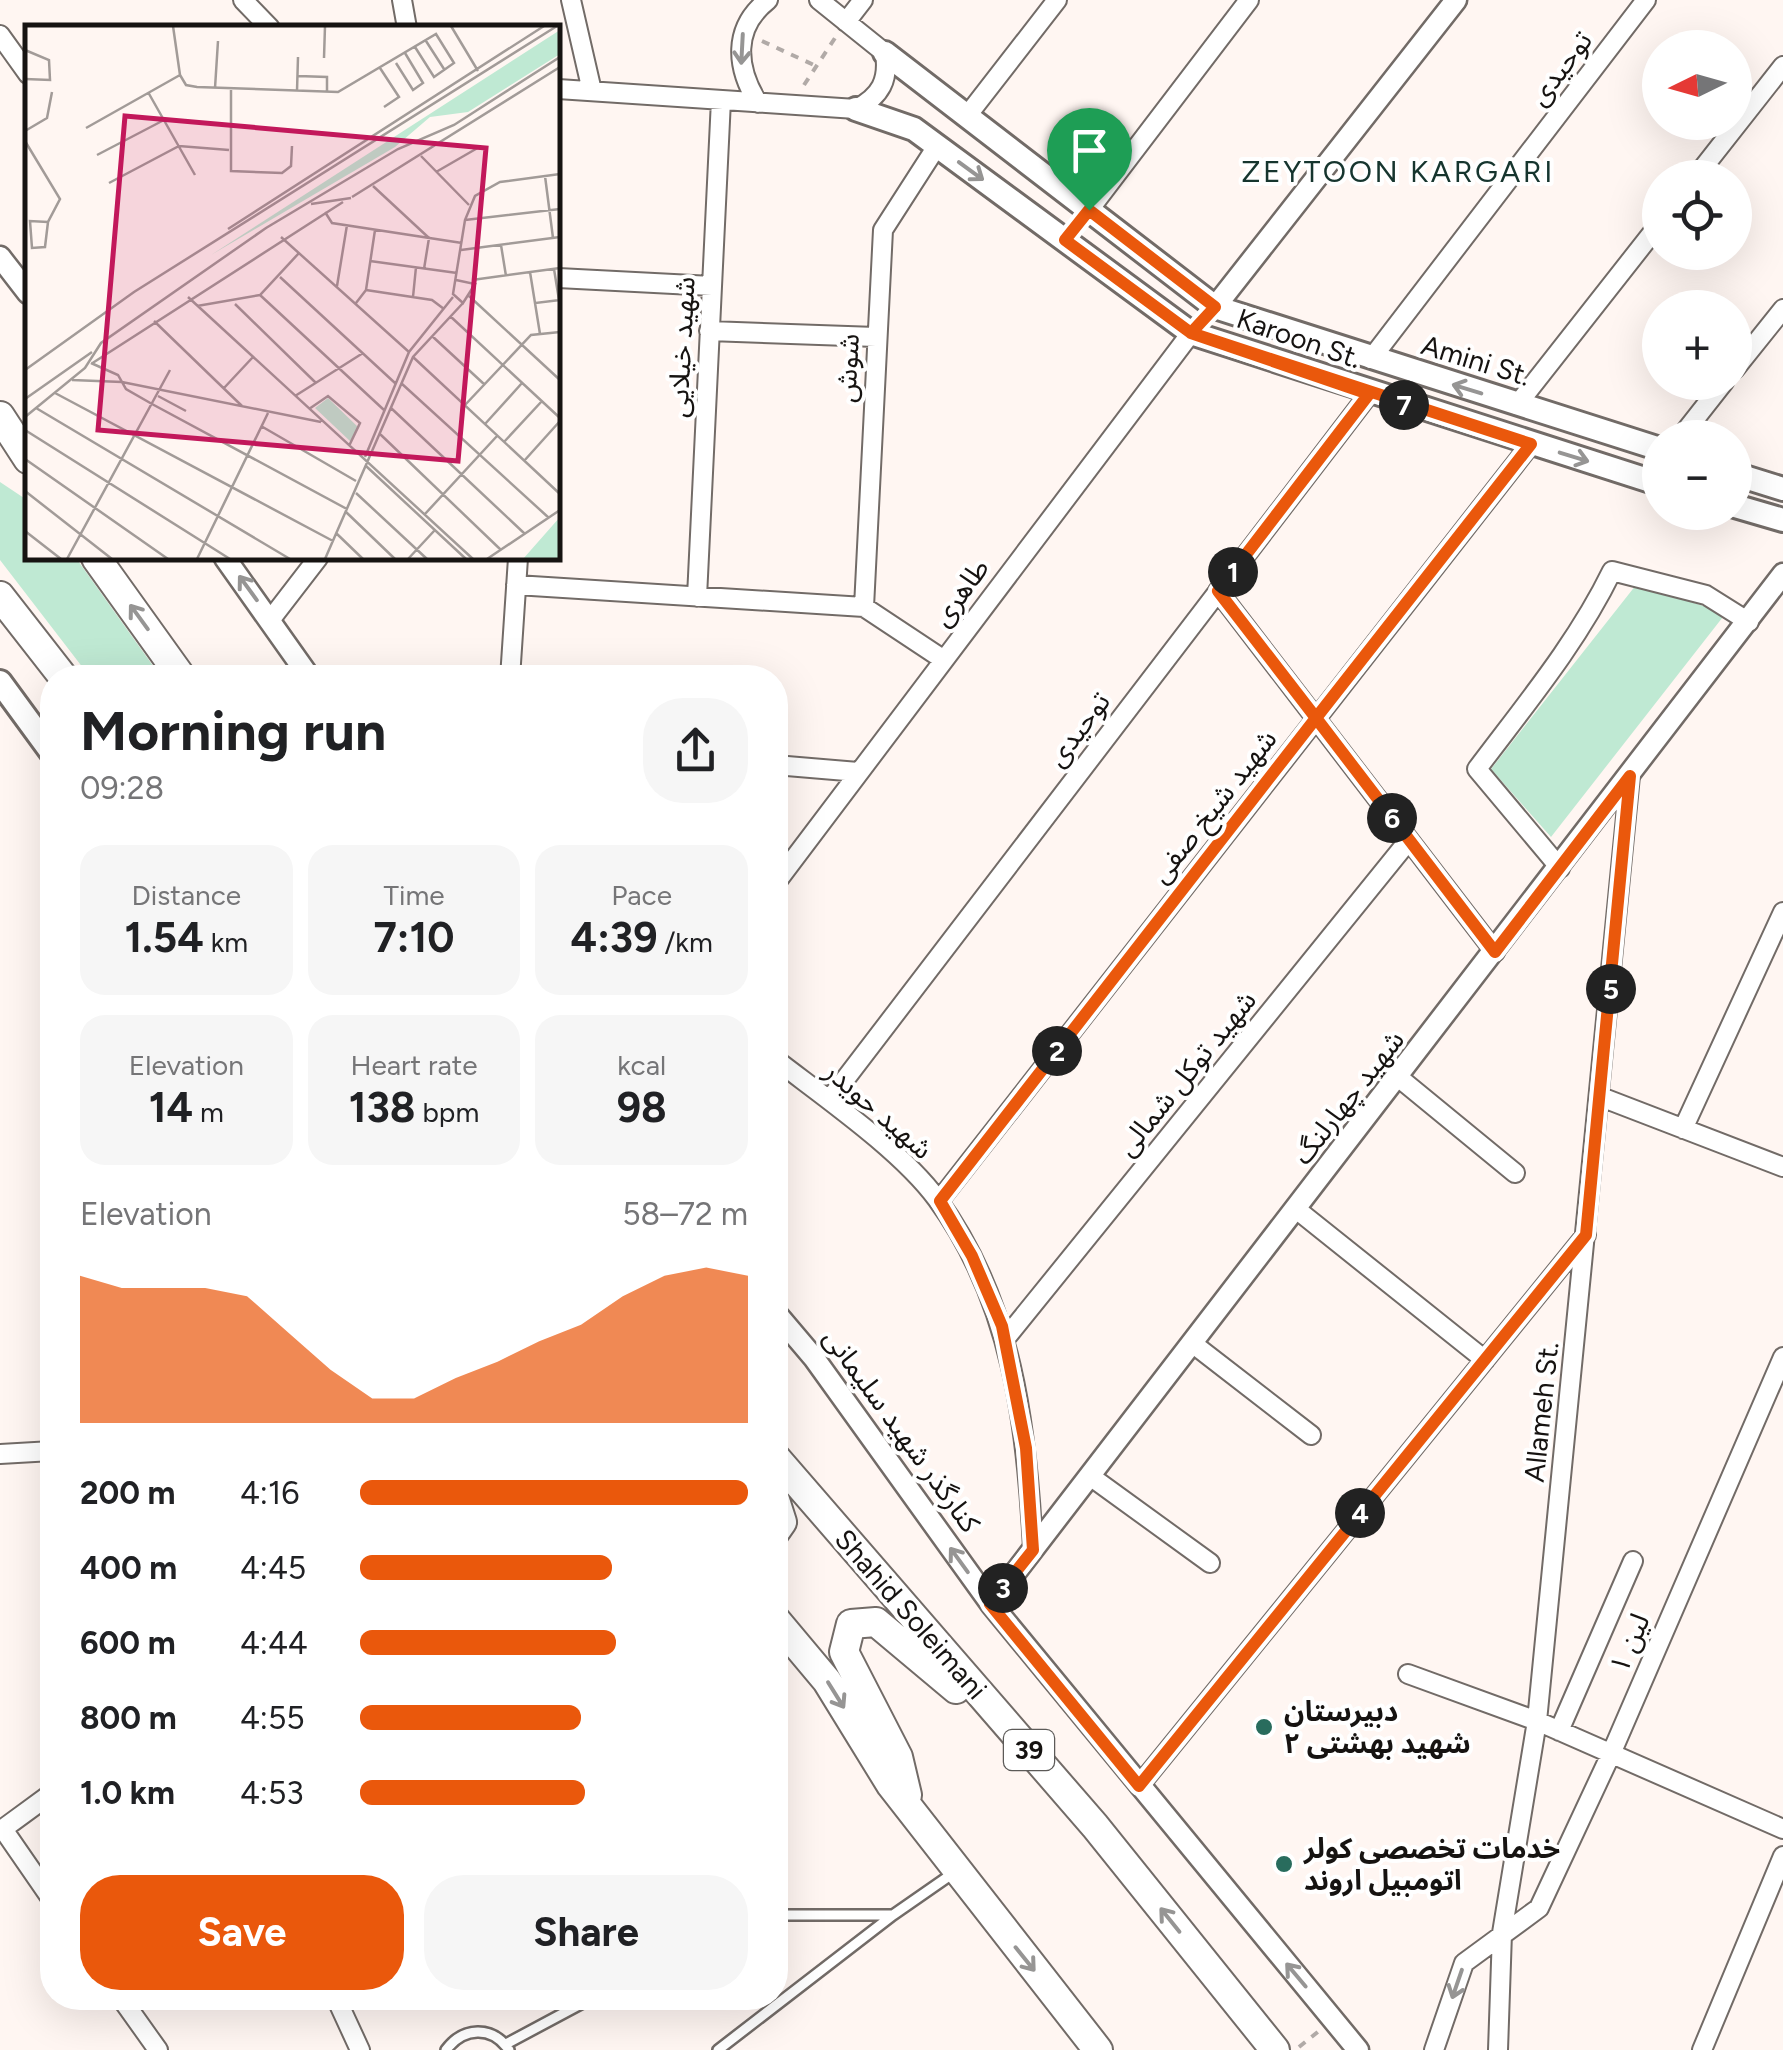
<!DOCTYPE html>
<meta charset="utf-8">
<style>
:root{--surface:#fff;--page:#f6f6f6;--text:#202124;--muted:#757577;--accent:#ea580c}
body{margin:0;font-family:Figtree,"Noto Sans Arabic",sans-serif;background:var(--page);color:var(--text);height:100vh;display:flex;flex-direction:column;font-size:38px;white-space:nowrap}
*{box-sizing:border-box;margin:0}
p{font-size:32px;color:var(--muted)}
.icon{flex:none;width:55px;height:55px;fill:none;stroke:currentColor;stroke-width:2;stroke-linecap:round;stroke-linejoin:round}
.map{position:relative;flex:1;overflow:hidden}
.drawer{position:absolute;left:40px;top:665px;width:748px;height:1345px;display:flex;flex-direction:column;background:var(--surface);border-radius:40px;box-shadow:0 10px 40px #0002}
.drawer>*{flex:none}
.needle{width:65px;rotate:265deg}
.fabs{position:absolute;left:1642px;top:30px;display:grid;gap:20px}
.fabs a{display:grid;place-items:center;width:110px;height:110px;border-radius:50%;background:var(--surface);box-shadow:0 10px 40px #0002;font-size:50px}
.pin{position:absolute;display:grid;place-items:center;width:85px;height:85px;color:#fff;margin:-102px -42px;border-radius:50% 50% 50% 0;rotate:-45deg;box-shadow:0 0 10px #0007}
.pin .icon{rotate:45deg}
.km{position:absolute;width:50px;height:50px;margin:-25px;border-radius:50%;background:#222;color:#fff;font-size:28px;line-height:50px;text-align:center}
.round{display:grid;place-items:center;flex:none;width:105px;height:105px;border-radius:40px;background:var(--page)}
.headline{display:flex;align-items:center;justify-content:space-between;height:170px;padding:0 40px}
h1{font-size:55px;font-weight:700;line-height:75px}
.metrics{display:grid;grid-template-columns:repeat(3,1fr);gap:15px;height:170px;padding:10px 40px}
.metrics div{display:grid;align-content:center;border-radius:25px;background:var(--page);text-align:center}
.metrics b{font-size:42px;font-weight:700}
.metrics small{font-size:28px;font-weight:400}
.metrics p{font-size:28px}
.chart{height:280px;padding:20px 40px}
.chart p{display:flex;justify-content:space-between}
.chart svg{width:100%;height:180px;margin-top:10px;fill:var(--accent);opacity:.7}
.action{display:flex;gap:20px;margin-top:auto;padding:20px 40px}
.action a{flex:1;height:115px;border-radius:40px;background:var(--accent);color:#fff;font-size:40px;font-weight:700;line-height:115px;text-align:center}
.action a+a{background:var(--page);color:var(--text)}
ul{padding:0 40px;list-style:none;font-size:32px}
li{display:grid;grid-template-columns:160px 120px 1fr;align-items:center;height:75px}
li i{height:25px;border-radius:12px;background:var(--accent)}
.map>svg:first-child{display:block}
.green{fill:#bfe9d3}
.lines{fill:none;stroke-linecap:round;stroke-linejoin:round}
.service-casing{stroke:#726b67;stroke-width:14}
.minor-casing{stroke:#726b67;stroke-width:22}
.tertiary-casing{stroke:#726b67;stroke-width:25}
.secondary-casing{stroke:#726b67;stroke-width:28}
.trunk-casing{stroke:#726b67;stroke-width:32}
.path{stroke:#b1aaa7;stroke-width:4;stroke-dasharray:8 8;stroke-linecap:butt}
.service{stroke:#fff;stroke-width:9}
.minor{stroke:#fff;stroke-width:18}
.tertiary{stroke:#fff;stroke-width:20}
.secondary{stroke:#fff;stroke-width:22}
.trunk{stroke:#fff;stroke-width:28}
.oneway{stroke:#969594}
.route-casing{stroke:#fff;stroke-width:20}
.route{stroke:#ea580c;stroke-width:12}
.poi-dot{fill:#296c5d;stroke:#fff;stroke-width:4}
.labels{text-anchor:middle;stroke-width:8;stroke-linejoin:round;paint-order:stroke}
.shield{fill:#fff;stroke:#5c5a58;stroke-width:2.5}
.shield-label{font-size:25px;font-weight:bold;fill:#161311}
.street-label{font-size:28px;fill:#161311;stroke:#fff}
.poi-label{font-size:28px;font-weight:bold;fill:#161311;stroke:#fff;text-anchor:start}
.neighbourhood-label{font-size:30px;letter-spacing:2.5px;fill:#16352e;stroke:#fff}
.inset-road{fill:none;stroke:#a29b98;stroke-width:2.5}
.view{fill:#c2185b;fill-opacity:0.15;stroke:#c2185b;stroke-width:5}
.inset-edge{fill:none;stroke:#161311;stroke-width:5}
</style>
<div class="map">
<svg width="1783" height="2050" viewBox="0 0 1783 2050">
<rect width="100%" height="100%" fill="#fff6f2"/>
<path class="green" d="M 0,482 L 27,500 L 28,558 L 76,558 L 161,677 L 90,677 L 0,560 Z
M 1636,585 L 1726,613 L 1551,837 L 1491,769 Z"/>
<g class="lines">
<g class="service-casing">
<path id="service" d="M 893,1915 L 952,1874
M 506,2044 L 592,1998
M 446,2050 C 463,2027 492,2025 509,2050
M 718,2050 L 893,1915 L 775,1915"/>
</g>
<g class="minor-casing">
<path id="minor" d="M 243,0 L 270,28
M 402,0 L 407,28
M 571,0 L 592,91
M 846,22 L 863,0
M 0,35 L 28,74
M 558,89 L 856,109 C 881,96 889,80 885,53 L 819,0
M 758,103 C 736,68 732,28 768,0
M 967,116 L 1057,0
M 1695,178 L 1783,66
M 1089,210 L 1249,0
M 558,278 L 712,286
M 709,331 L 876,337
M 1371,359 L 1646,0
M 1735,369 L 1783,309
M 1517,405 L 1660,223
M 1680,438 L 1724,382
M 516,585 L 864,607 L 944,660
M 1218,591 L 1495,952
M 697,597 L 721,100
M 864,607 L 883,230 L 937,146
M 271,619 L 318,558
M 510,678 L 518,558
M 775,765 L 858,772
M 1560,868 L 1477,769 C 1525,705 1577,643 1612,571 L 1706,595 L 1749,622
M 775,884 L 1191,333
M 775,1059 C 824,1097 901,1150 937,1199 C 1012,1301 1027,1427 1033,1549
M 1398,1077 L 1515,1173
M 1601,1097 L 1783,1167
M 830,1099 L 1369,394
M 1683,1129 L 1783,912
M 939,1201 L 1531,444
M 1296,1209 L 1485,1360
M 1005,1339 L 1409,840
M 1192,1343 L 1311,1435
M 0,1454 L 52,1451
M 1090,1476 L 1210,1563
M 1408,1674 L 1537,1721 L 1783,1829
M 1559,1731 L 1633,1561
M 1139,1786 L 1586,1235
M 3,1829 L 52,1900
M 0,1831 L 52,1793
M 121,1998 L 158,2050
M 336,1998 L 360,2050
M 1434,2050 L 1464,1963 L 1539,1908 L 1611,1754 L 1783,1357
M 1498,2050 L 1502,1933 L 1537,1721 L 1630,776
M 1702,2050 L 1783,1856"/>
</g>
<g class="tertiary-casing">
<path id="tertiary" d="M 0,257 L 28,293
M 1215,307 L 1456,0
M 225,558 L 310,678
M 775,1312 L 814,1358 L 991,1604 L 1358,2050
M 991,1604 L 1783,574"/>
</g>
<g class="secondary-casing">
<path id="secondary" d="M 885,53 L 1215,307 L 1660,449
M 856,109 L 914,129 L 1191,333 L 1660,484
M 1735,474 L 1783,489
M 1735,506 L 1783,520
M 0,682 L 52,753"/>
</g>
<g class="trunk-casing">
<path id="trunk" d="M 0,416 L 28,459
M 96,558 L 182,678
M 0,596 L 64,678
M 775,1457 L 1095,1826 L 1275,2050
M 775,1500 L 782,1522 L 775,1532
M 775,1619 L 827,1681 L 891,1785 L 1098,2050
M 907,1795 L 898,1757 L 844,1652 L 851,1624 L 876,1622 L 956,1689"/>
</g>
<path class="path" d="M 762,41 L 816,66
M 804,85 L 837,35
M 1299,2047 L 1319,2031"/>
<use href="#service" class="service"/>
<use href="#minor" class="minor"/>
<use href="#tertiary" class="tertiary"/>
<use href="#secondary" class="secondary"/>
<use href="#trunk" class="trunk"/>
</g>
<defs><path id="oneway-shaft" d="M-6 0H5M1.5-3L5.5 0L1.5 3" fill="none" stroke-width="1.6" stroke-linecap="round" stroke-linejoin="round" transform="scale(2.5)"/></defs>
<g class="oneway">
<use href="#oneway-shaft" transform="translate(742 49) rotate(93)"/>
<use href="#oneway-shaft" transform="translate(971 171) rotate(36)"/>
<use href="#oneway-shaft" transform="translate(1467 389) rotate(-163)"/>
<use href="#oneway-shaft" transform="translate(1574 457) rotate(17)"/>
<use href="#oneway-shaft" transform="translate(248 588) rotate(-126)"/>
<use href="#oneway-shaft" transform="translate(139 617) rotate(-126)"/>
<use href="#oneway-shaft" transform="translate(959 1560) rotate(-126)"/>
<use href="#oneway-shaft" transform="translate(836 1695) rotate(58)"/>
<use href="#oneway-shaft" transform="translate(1170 1920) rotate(-129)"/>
<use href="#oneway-shaft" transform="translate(1025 1959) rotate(51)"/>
<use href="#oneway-shaft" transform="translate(1296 1975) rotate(-130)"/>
<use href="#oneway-shaft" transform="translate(1457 1984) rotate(109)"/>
</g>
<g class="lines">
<g class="route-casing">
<path id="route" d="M 1089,210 L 1215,307 L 1191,333 L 1369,394 L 1218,591 L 1316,718 L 940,1201 L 972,1256 L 1002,1326 L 1026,1448 L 1033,1550 L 990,1604 L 1139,1786 L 1586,1235 L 1630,776 L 1495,952 L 1316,718 L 1531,444 L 1191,333 L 1065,240 L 1089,210"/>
</g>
<use href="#route" class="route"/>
</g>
<g class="poi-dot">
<circle cx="1264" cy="1727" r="10"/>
<circle cx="1284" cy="1864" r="10"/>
</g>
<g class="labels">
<rect class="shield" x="1004" y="1730" width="50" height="40" rx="8"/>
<g class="shield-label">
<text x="1029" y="1759">39</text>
</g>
<g class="street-label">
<text transform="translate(1560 68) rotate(-53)" y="10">توحیدی</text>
<text transform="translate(1299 338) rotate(19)" y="10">Karoon St.</text>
<text transform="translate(681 347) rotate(-87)" y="10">شهید خیلایی</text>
<text transform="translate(1476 360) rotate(17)" y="10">Amini St.</text>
<text transform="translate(847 368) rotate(-87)" y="10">شوش</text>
<text transform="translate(960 592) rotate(-54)" y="10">طاهری</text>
<text transform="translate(1078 729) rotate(-53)" y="10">توحیدی</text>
<text transform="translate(1213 806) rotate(-52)" y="10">شهید شیخ صفی</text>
<text transform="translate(1186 1073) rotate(-51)" y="10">شهید توکل شمالی</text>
<text transform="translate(1348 1097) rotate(-52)" y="10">شهید چهارلنگ</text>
<text transform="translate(879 1110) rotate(41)" y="10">شهید حویدر</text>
<text transform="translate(1541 1412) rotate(-84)" y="10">Allameh St.</text>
<text transform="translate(902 1430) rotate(54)" y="10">کنارگذر شهید سلیمانی</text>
<text transform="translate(911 1614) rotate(49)" y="10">Shahid Soleimani</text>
<text transform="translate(1629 1643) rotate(-67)" y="10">لین ۱</text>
</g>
<g class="poi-label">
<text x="1284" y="1721">دبیرستان<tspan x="1284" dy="32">شهید بهشتی ۲</tspan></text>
<text x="1304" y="1858">خدمات تخصصی کولر<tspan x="1304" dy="32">اتومبیل اروند</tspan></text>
</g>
<g class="neighbourhood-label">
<text x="1398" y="182">ZEYTOON KARGARI</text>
</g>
</g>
<g transform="translate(25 25)">
<rect width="535" height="535" fill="#fff6f2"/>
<path d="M 535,5 L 535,29 L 443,87 L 405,92 L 370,122 L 186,230 ZM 303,373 L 333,402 L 326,417 L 290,383 ZM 535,492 L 535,534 L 498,534 Z" fill="#bfe9d3"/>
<path class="inset-road" d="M 148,1 L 155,50 L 161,60 L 172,62 L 313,67 L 411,9 L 429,38 L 409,52 L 390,22M 426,1 L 453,46M 401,16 L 419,44M 0,25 L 24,35 L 25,55 L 0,54M 299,33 L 300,1M 371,38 L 388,65 L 398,58 L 380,28M 355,43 L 374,72 L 359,82M 273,51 L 302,52 L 302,67M 190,63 L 193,16M 206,63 L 206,146 L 257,148 L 266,141 L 267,121M 272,66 L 273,32M 123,67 L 170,150M 61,103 L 155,50M 0,106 L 22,93 L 27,67M 0,116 L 35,174 L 23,197 L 20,222 L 7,223 L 5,196 L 23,197M 72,130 L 139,95M 396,131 L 444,180M 411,147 L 456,121M 520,151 L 528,213M 84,158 L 154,121 L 204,125M 348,161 L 404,213M 327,172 L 535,42M 286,179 L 326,173M 300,187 L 307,198 L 437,218M 440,195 L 535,184M 203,204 L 519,1M 256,212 L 384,327M 476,220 L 481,251M 436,225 L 535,212M 345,236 L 432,248M 399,244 L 404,213M 529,244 L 534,275M 505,247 L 510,278M 255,252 L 370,358M 431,255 L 450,259 L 438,278 L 428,269 L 440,195 L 450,171 L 475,157 L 535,149M 447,255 L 535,243M 312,261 L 322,200M 341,265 L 407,275 L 419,284M 235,270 L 359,385M 444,271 L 535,355M 163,272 L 448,534M 388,272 L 391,242M 331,278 L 341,265 L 350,205M 210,279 L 291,358M 172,281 L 235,270 L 274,228M 425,291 L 535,393M 129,296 L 217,381M 515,309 L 510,278 L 535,275M 407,311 L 460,360M 388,332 L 535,469M 66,338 L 93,350 L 101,364 L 127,379 L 322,484M 66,339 L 318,177M 0,345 L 109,267 L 532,1M 47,355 L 97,357 L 296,397M 376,358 L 524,493M 199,363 L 228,332M 30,368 L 308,516M 133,371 L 161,386M 270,371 L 338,328M 0,374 L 67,327M 440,380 L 506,310 L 535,307M 11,383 L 265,534M 366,383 L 500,509M 284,384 L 303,371 L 335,398 L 324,421M 0,392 L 60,343 L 76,318 L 241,203 L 373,124 L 429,100 L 535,32M 460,399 L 497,358M 236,401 L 331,456M 0,405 L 205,534M 355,409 L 476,525M 479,417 L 517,376M 340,432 L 384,327 L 428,272M 0,434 L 143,534M 499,436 L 535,396M 341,441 L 441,534M 0,466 L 87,534M 331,468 L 402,534M 321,487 L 370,534M 400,489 L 472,411M 0,506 L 36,534M 311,508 L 338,534M 42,534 L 145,345M 172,534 L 243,388M 300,534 L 388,332 L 438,278M 383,534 L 409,506M 462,534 L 535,485"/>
<path class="view" d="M 100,91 L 461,123 L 433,436 L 73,405 Z"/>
<rect width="535" height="535" class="inset-edge"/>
</g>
</svg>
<div class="fabs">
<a><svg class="needle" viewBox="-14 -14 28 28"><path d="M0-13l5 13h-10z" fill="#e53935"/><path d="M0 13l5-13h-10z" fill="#757577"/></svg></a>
<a><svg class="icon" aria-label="locate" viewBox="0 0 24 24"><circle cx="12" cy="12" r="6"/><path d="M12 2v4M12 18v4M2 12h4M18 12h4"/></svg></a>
<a>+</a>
<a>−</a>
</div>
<div class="pin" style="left:1089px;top:210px;background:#1e9e55"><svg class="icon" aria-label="arrive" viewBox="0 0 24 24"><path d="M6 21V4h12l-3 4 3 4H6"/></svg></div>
<b class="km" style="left:1233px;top:572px">1</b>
<b class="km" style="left:1057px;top:1051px">2</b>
<b class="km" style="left:1003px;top:1588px">3</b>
<b class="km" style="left:1360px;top:1513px">4</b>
<b class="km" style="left:1611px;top:989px">5</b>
<b class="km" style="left:1392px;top:818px">6</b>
<b class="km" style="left:1404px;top:405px">7</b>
<section class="drawer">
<div class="headline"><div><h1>Morning run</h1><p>09:28</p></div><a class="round"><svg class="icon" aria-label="share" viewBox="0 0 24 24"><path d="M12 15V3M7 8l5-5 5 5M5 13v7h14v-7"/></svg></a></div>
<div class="metrics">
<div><p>Distance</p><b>1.54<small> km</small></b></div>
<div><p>Time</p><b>7:10</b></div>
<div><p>Pace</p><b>4:39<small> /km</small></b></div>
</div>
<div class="metrics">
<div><p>Elevation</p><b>14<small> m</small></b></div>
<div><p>Heart rate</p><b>138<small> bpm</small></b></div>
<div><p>kcal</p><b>98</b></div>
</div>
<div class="chart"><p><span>Elevation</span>58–72 m</p>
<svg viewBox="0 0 160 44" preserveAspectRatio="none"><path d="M0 44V8L10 11L20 11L30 11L40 13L50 22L60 31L70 38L80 38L90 33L100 29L110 24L120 20L130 13L140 8L150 6L160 8V44z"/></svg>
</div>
<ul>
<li><b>200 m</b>4:16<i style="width:100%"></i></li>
<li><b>400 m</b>4:45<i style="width:65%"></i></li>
<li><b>600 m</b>4:44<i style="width:66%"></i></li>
<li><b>800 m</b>4:55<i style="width:57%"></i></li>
<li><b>1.0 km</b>4:53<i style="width:58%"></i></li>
</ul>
<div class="action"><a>Save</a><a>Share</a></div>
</section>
</div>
